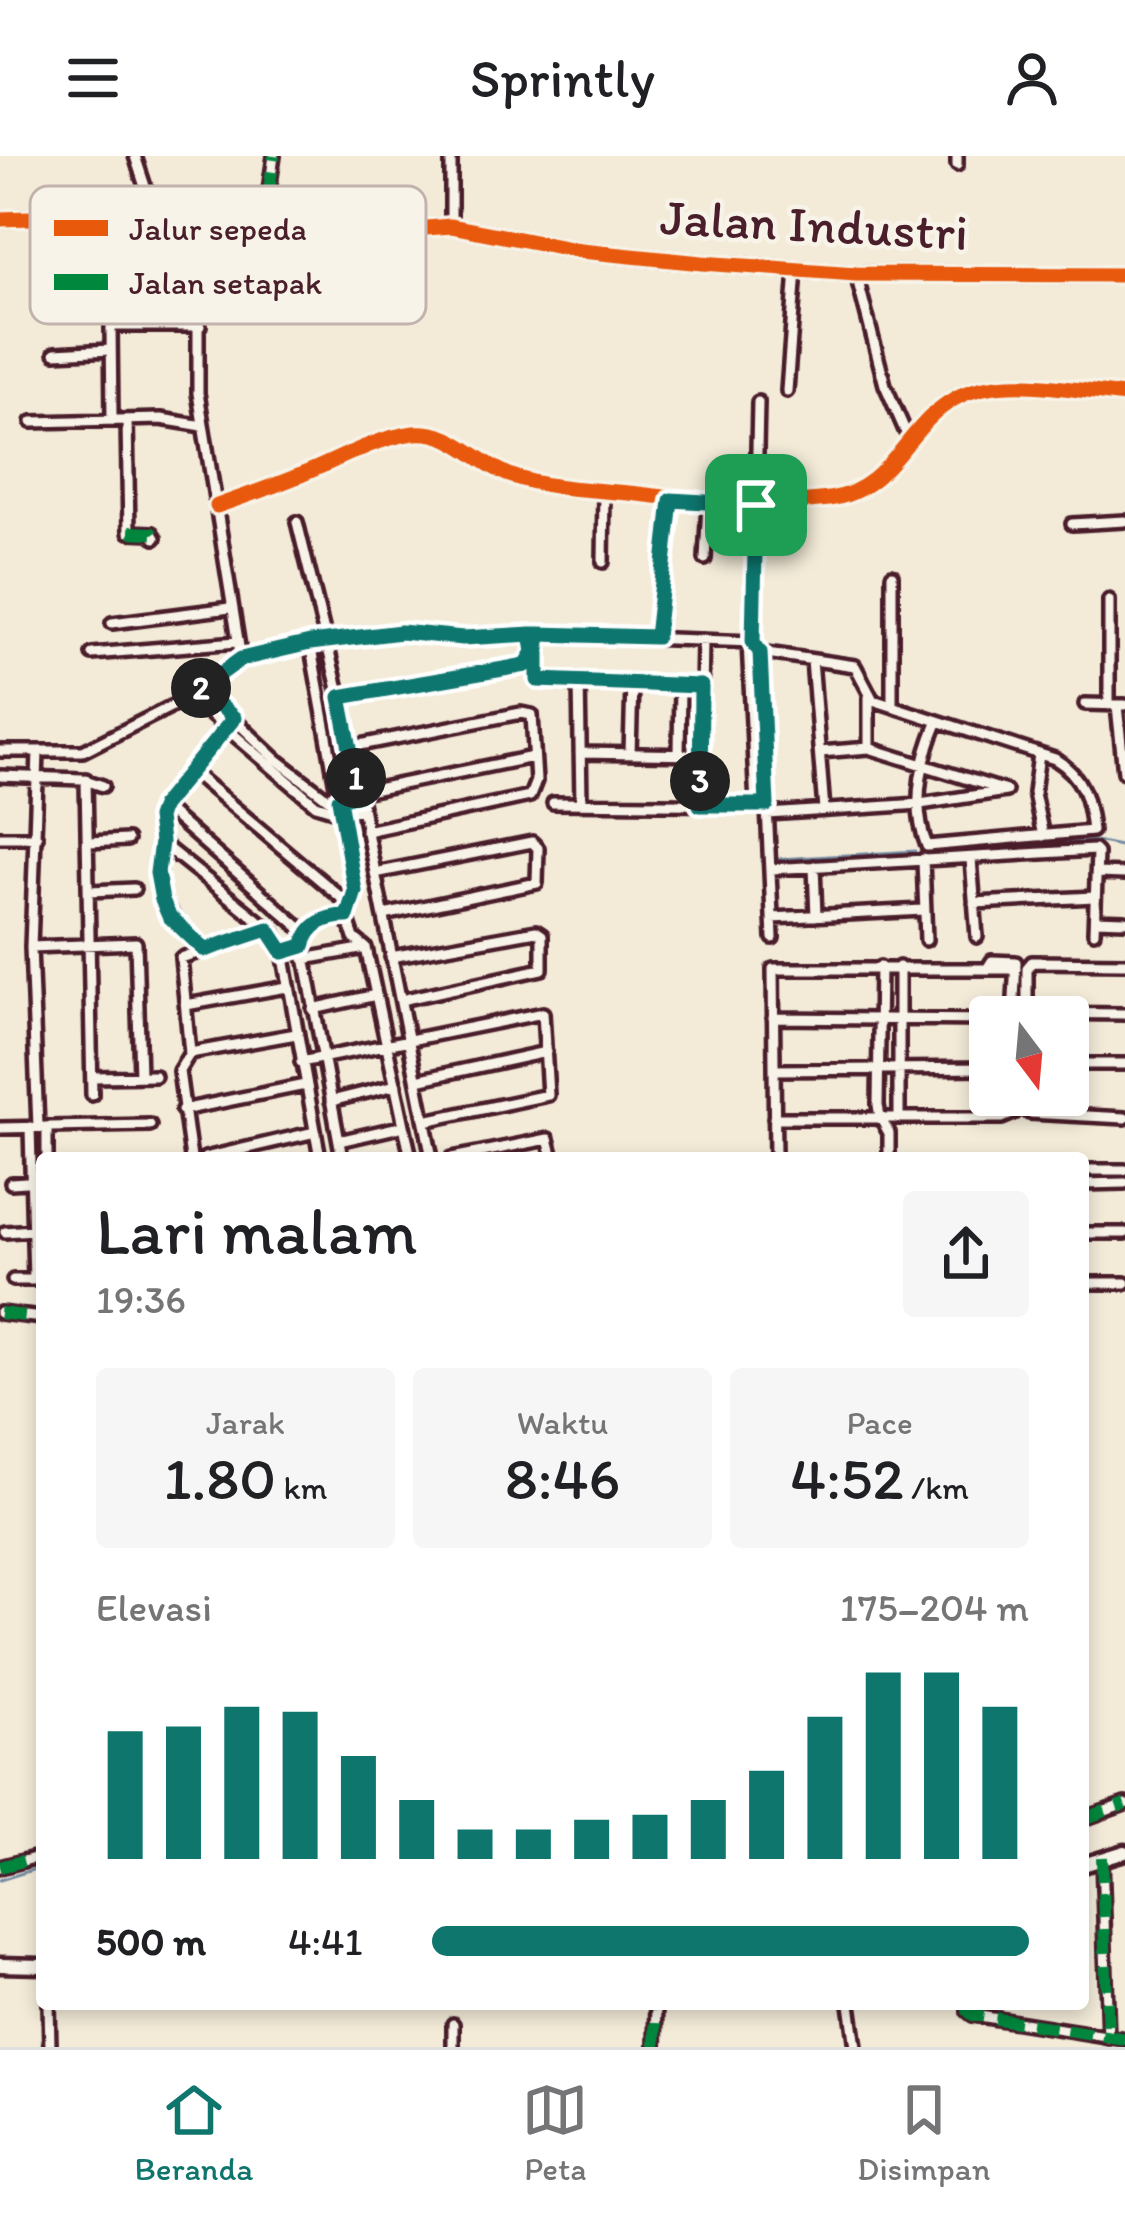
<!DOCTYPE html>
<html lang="id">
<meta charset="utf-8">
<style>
:root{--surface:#fff;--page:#f6f6f6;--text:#202124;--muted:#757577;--line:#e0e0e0;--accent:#0f766e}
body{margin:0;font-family:Itim,sans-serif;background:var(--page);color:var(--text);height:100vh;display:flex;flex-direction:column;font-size:45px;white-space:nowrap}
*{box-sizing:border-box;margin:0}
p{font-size:39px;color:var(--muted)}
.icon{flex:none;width:66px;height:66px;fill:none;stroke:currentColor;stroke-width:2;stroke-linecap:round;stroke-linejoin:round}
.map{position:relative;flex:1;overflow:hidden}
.side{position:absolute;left:36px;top:996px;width:1053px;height:858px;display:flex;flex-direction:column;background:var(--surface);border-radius:12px;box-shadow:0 6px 18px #0003}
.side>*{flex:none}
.needle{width:78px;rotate:164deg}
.buttons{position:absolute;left:969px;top:840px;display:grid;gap:24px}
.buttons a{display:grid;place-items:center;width:120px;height:120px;border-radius:12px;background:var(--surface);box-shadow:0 6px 18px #0003;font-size:60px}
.pin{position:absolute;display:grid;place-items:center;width:102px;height:102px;color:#fff;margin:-51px;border-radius:24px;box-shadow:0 6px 18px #0006}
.km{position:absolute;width:60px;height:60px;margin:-30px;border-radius:50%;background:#222;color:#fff;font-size:33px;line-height:60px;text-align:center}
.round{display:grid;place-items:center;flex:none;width:126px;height:126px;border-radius:12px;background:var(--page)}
.summary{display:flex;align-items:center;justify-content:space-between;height:204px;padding:0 60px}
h1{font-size:66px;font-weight:600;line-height:90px}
.metrics{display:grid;grid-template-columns:repeat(3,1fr);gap:18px;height:204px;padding:12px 60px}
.metrics div{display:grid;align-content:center;border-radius:12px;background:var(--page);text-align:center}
.metrics b{font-size:60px;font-weight:600}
.metrics small{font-size:33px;font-weight:400}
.metrics p{font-size:33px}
.chart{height:336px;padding:24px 60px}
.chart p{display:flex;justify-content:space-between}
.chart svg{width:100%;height:216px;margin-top:12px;stroke:var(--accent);stroke-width:6}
ul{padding:0 60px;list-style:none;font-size:39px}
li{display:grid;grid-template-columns:192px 144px 1fr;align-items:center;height:90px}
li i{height:30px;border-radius:15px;background:var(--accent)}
header{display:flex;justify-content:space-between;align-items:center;height:156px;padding:0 60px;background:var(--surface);font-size:54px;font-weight:600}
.tabs{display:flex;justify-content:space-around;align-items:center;height:168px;border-top:3px solid var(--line);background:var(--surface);font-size:33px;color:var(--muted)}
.tabs a{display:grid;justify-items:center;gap:6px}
.tabs .current{color:var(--accent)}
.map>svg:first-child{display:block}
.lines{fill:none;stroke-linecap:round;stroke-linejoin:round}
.stream{stroke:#768da4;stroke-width:3}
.minor-casing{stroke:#4a1f2b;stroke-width:18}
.tertiary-casing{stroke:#4a1f2b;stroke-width:21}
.minor{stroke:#f7f3e8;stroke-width:9}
.tertiary{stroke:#f7f3e8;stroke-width:12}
.quiet{stroke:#00873e;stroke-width:12;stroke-dasharray:24 12;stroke-linecap:butt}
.cycleway-casing{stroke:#f7f3e8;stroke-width:22}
.cycleway{stroke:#e8590c;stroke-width:15}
.route-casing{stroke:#fff;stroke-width:24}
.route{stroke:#0f766e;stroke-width:15}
.labels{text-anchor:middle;stroke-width:9;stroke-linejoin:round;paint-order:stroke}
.street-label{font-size:51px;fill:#4a1f2b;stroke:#f7f3e8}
.key{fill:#f7f3e8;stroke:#c3b3af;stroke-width:3}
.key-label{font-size:33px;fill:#4a1f2b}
</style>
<header><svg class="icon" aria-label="menu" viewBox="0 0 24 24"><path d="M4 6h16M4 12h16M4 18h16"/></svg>Sprintly<svg class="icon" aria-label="person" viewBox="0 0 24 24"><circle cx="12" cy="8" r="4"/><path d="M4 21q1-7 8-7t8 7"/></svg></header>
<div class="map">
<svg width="1125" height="1891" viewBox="0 0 1125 1891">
<rect width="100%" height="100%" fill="#f3ebd8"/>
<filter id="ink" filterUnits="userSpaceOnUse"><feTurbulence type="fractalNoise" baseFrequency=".00833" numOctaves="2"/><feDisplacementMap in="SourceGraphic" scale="24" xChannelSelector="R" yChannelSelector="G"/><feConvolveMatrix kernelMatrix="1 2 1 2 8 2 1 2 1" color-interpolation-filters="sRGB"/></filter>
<g filter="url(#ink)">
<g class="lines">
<path class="stream" d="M 1050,687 L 1095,685 L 1125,691
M 930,694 L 1035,688
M 778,703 L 915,695
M 761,705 L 764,704
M 0,1724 L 42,1711"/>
<g class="minor-casing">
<path id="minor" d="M 135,0 L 154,58
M 957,0 L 957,9
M 198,62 L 198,237 L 241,503
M 451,70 L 451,0
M 263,75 L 274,0
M 856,118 L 885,229 L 910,286
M 55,197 L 111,194
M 787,235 L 796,114
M 758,246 L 753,486 L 760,496 L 773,782
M 112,263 L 111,170 L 200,170
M 127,264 L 129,376 L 152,377 L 155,382
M 32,266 L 161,263 L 203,270
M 217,350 C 246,340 274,330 303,318 C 338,304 375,282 414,277 C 455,273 477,308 512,320 C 552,334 596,333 638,338 C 707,346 759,351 829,343 C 891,335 905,271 954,243 C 1001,216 1074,235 1125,240
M 297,366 L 340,541 L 432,1002
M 1072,368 L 1125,365
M 705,403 L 708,348
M 603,406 L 604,336
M 112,467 L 230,452
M 656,481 L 672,344
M 748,486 L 756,649
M 310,487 L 355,735 L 351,750
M 538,495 L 538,524 L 701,530
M 760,496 L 855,510 L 873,544 L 1055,603 C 1083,620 1089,644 1092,675 L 927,690 C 911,650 921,605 937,567
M 92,498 L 237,486
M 812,504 L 824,654
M 579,524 L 581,647
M 201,532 L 276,603 L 328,643 L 533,601
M 190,541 L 316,649 L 342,657 L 362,653
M 340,541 L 526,509 L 534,497 L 531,478
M 1085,548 L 1125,549
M 1109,549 L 1109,444
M 892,550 L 892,419
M 1117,550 L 1124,616
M 234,562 L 162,650 C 156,667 156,682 170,694 L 274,777 L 283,796
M 350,591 L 521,557 L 532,559 L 536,625 L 530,640 L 366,675
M 869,592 L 869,541
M 0,595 L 83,595 L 190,541 L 241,503 L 310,487 L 401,476 L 463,482 L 534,478 L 753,486
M 38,596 L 31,791 L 38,971
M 580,597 L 700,599
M 630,598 L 632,526
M 679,598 L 680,529
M 1039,598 L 1034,637 L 1043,680
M 191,615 L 351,750 L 347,761 L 354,782 L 366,792 L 411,1002
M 0,620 L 82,623 L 103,630
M 86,623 L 92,939
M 553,647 L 767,649
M 700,649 L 703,484
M 162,650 L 306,777
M 768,658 L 920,648 L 1006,635 L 869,592 L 820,596
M 0,681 L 37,681
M 89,686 L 127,684
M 161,686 C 153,744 165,755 205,793
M 923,703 L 926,784
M 971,703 L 977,781
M 814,710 L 816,760
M 771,713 L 1094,694 L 1097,697 L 1094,776
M 375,717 L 532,686 L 538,692 L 537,727 L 384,759
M 1097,717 L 1125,718
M 90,735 L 134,733
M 974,747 L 1095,741
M 772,762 L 923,754
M 1095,764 L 1125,765
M 268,773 L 181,802 L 190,897 L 296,878
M 303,790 L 283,796 L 320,1002
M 31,791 L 136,787 L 140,920
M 391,801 L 536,775 L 542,779 L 542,813 L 401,844
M 304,803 L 366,792
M 880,811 L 878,949 L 880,961 L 889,977 L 889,1002
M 987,813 L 992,805 L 1016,806 L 1013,861
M 186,849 L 287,831
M 313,853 L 376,839
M 1027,857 L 1125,858
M 1027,861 L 1027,812 L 1032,806 L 1125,807
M 773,862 L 990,864
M 190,897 L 179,915 L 191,1002
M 301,906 L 543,857 L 548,939 L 425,965
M 1068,908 L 1125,908
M 774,914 L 990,912
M 92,921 L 155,920
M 417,924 L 546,896
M 1025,939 L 1025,952 L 1029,957 L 1125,962
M 331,945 L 396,929
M 182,954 L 305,929
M 774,962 L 1002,962 L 1014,957 L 1014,939
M 899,962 L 899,811
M 30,971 L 34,1124
M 0,972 L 150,969
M 339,985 L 404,970
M 47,1002 L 47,971
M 205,1002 L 315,976
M 342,1002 L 303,790 L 311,771 L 334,760 L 347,761
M 452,1002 L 548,983 L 553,1002
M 775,1002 L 773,813 L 1016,813
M 1083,1014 L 1125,1014
M 11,1027 L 42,1025
M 1083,1028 L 1125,1027
M 5,1076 L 33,1074
M 1083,1077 L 1125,1077
M 13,1124 L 42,1124
M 1083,1127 L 1125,1127
M 0,1157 L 42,1162
M 1083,1663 L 1125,1648
M 1102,1702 L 1108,1882
M 0,1711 L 42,1700
M 49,1848 L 50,1891
M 850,1848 L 856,1891
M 968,1848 L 968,1855 L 973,1859 L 1125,1883
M 453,1868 L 453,1891
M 655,1891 L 656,1848"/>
</g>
<g class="tertiary-casing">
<path id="tertiary" d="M 0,63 L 154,58 L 198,62 L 263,75 L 341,79 L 451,70 L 581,95 L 702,107 L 856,118 L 1125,119
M 1083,1709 L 1125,1696
M 0,1809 L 42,1810"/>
</g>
<use href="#minor" class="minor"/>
<use href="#tertiary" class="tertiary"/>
<path class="quiet" d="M 263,75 L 274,0
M 129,376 L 152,377 L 155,382
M 0,1157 L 42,1162
M 1083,1663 L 1125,1648
M 1102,1701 L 1108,1882
M 0,1711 L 42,1700
M 968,1848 L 968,1855 L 973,1859 L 1125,1883
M 655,1891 L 656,1848"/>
<g class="cycleway-casing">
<path id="cycleway" d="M 0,63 L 154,58 L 198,62 L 263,75 L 341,79 L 451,70 L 581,95 L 702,107 L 856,118 L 1125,119
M 217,350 C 246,340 274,330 303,318 C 338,304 375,282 414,277 C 455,273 477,308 512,320 C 552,334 596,333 638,338 C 707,346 759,351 829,343 C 891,335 905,271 954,243 C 1001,216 1074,235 1125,240"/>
</g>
<use href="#cycleway" class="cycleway"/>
</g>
</g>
<g class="lines" filter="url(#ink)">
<g class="route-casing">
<path id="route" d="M 756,349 L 671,344 L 656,481 L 538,478 L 531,478 L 534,496 L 526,509 L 340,541 L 359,638 L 339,643 L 355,735 L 347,760 C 325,760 309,768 303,790 L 283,796 L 268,773 L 205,794 L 169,760 L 162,744 L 157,717 L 161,686 L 158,662 L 162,650 L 234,562 L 201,532 L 241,503 L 310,487 L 401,476 L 463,482 L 531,478 L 538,478 L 538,524 L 701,530 L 700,649 L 767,649 L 760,496 L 753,486 L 756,349"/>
</g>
<use href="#route" class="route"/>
</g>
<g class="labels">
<g class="street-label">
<text transform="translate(814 68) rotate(3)" y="18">Jalan Industri</text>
</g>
</g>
<rect x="30" y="30" width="396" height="138" rx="18" class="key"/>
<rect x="54" y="64" width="54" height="16" fill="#e8590c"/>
<rect x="54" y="118" width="54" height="16" fill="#00873e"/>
<g class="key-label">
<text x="129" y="84">Jalur sepeda</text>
<text x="129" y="138">Jalan setapak</text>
</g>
</svg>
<div class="buttons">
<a><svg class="needle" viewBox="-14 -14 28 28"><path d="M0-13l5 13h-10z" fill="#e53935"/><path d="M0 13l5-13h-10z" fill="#757577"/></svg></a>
</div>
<div class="pin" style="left:756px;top:349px;background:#1e9e55"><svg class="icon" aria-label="arrive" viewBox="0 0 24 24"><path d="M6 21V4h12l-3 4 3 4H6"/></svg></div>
<b class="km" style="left:356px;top:622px">1</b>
<b class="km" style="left:201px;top:532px">2</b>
<b class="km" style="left:700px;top:625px">3</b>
<section class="side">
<div class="summary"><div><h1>Lari malam</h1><p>19:36</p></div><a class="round"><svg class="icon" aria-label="share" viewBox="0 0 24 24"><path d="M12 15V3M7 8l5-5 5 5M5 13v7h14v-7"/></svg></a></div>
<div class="metrics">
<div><p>Jarak</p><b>1.80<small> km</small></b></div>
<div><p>Waktu</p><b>8:46</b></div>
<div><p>Pace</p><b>4:52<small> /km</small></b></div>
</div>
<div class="chart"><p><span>Elevasi</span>175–204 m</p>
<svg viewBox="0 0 160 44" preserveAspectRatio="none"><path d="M5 44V18M15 44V17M25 44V13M35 44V14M45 44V23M55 44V32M65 44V38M75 44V38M85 44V36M95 44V35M105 44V32M115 44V26M125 44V15M135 44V6M145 44V6M155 44V13"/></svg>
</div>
<ul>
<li><b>500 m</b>4:41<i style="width:100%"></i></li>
</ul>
</section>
</div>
<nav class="tabs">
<a class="current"><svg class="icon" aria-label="home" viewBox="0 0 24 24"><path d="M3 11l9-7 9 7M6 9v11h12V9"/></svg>Beranda</a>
<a><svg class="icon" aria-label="map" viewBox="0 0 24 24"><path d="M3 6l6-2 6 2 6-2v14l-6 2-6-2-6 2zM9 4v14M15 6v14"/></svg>Peta</a>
<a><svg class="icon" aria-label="saved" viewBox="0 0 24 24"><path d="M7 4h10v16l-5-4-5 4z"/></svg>Disimpan</a>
</nav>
